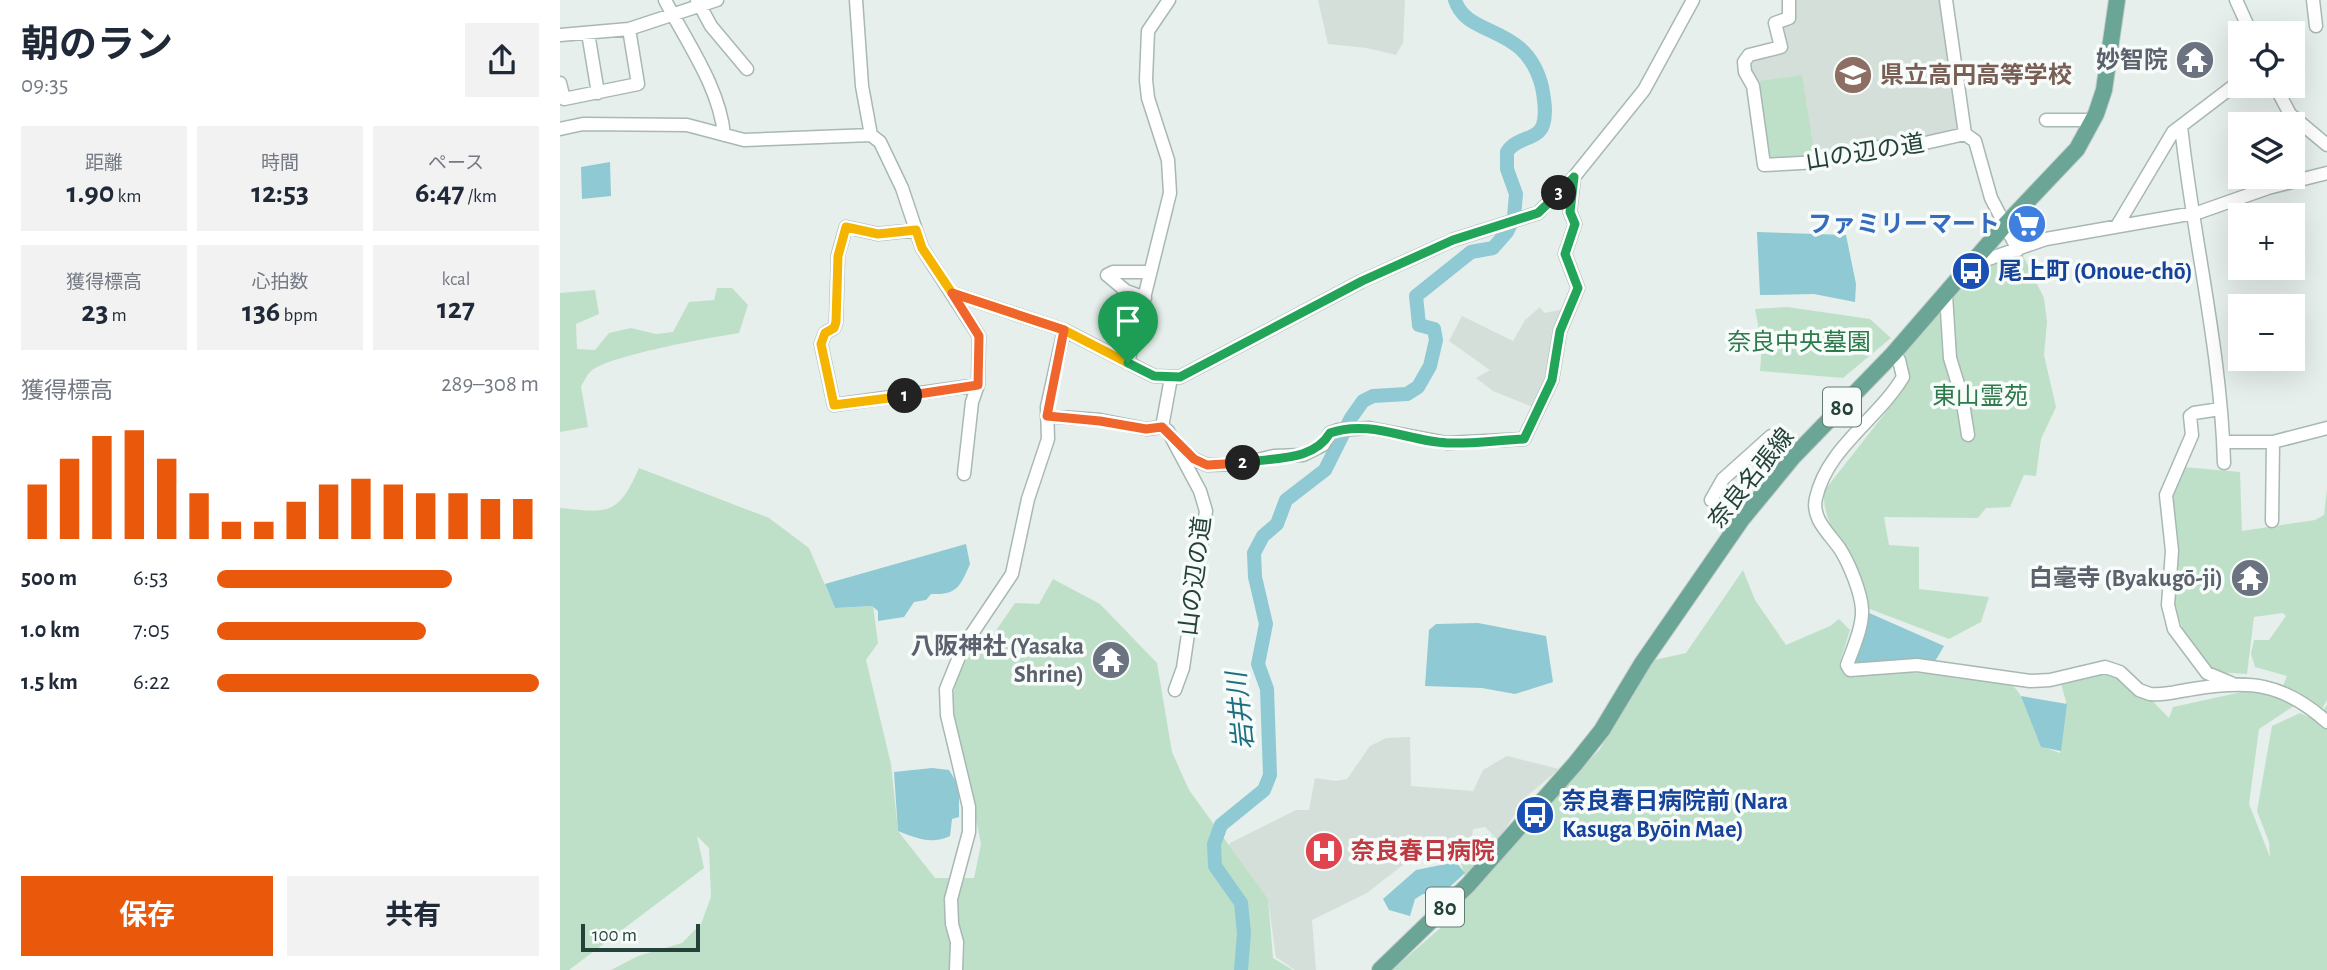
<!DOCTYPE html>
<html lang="ja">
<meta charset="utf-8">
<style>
:root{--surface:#fff;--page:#f2f2f3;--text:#1f2937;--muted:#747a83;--accent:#ea580c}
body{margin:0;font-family:"Alegreya Sans","Noto Sans JP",sans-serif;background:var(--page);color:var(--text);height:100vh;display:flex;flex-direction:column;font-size:26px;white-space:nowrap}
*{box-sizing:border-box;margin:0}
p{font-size:23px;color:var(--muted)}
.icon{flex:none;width:38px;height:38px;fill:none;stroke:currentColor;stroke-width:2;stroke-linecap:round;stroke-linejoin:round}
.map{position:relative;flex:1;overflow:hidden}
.panel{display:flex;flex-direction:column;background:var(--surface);width:560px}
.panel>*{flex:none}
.buttons{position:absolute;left:1668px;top:21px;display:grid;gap:14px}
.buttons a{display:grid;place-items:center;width:77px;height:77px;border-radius:0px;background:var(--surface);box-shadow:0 7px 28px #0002;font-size:35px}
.scale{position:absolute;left:21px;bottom:18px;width:119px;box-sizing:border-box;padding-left:7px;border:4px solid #24423a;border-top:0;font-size:19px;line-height:24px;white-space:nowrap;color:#24423a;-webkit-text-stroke:5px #f7fbf9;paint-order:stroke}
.pin{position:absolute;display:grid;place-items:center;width:60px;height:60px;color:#fff;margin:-72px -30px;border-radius:50% 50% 50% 0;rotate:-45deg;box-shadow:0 0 7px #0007}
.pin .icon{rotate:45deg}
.km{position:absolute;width:35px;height:35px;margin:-18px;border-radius:50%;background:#222;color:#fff;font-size:19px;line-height:35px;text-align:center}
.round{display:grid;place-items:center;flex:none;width:74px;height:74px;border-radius:0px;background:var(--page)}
.overview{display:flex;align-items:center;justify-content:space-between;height:119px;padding:0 21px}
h1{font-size:38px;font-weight:700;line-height:52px}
.figures{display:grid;grid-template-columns:repeat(3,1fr);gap:10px;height:119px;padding:7px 21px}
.figures div{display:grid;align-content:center;border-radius:0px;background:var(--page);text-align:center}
.figures b{font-size:30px;font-weight:700}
.figures small{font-size:19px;font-weight:400}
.figures p{font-size:19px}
.chart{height:196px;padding:14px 21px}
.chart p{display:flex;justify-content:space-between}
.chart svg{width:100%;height:126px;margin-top:7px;stroke:var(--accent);stroke-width:6}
.primary-button{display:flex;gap:14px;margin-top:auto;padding:14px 21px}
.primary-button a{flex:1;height:80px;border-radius:0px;background:var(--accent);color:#fff;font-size:28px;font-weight:700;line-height:80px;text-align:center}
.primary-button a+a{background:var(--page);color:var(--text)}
ul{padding:0 21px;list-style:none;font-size:23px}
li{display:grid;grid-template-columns:112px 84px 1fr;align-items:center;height:52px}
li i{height:18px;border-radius:9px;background:var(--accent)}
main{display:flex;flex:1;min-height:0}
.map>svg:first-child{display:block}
.built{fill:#d4dfda}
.green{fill:#bfe0c8}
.water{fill:#8ec9d4}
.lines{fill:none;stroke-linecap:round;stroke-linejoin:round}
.river{stroke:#8ec9d4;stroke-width:14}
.minor-casing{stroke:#a8b8b2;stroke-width:15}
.major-casing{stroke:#c2cac8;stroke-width:18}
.minor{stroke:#fff;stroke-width:12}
.major{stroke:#6aa596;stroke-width:16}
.split-1-casing{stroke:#fff;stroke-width:14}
.split-2-casing{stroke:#fff;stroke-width:14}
.split-3-casing{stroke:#fff;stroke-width:14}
.split-4-casing{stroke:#fff;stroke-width:14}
.split-1{stroke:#f5b400;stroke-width:9}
.split-2{stroke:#f0652b;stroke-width:9}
.split-3{stroke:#22a559;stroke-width:9}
.split-4{stroke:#22a559;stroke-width:9}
.labels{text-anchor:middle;stroke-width:7;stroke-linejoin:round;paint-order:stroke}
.shield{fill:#f7fbf9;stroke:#637a73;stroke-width:2}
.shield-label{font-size:23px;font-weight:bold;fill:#24423a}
.worship-label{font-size:24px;font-weight:bold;fill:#5b616d;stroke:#f7fbf9;text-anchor:end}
.education-label{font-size:24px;font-weight:bold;fill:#785e54;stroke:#f7fbf9;text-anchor:start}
.street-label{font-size:24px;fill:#24423a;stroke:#f7fbf9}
.shop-label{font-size:24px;font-weight:bold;fill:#366cbe;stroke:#f7fbf9;text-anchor:end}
.transit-label{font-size:24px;font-weight:bold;fill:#164399;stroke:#f7fbf9;text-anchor:start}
.park-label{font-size:24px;fill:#2d7a4b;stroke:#f7fbf9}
.health-label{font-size:24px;font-weight:bold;fill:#be3a42;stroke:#f7fbf9;text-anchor:start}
.water-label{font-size:26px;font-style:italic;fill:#1c6f80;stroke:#f7fbf9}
</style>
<main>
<section class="panel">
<div class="overview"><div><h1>朝のラン</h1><p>09:35</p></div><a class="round"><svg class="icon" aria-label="share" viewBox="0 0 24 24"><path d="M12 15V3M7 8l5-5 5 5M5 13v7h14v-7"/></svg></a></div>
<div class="figures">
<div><p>距離</p><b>1.90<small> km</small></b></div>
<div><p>時間</p><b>12:53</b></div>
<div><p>ペース</p><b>6:47<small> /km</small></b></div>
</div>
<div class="figures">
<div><p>獲得標高</p><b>23<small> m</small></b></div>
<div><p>心拍数</p><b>136<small> bpm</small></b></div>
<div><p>kcal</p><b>127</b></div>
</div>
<div class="chart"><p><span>獲得標高</span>289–308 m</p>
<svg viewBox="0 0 160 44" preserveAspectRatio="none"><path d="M5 44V25M15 44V16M25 44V8M35 44V6M45 44V16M55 44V28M65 44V38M75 44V38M85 44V31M95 44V25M105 44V23M115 44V25M125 44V28M135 44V28M145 44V30M155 44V30"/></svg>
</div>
<ul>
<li><b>500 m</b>6:53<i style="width:73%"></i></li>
<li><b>1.0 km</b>7:05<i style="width:65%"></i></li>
<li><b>1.5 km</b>6:22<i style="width:100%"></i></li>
</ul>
<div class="primary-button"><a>保存</a><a>共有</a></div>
</section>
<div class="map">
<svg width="1767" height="970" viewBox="0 0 1767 970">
<rect width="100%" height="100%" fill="#e6efeb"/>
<path class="built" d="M 758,0 L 845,0 L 843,43 L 836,55 L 807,48 L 768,44 Z
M 1231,0 L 1381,0 L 1388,38 L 1398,133 L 1272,156 L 1206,161 L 1190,63 L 1193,57 L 1224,47 L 1220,25 Z
M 980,307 L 984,313 L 1004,309 L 991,377 L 973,407 L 933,391 L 916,378 L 930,370 L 889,341 L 902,316 L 953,341 L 965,320 Z
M 850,737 L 851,786 L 913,791 L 923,770 L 947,756 L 999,769 L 967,796 L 938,840 L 925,827 L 913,829 L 911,845 L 867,846 L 807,893 L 752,920 L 756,970 L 735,970 L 716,957 L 708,899 L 665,856 L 670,843 L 736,810 L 749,810 L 755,778 L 776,781 L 787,779 L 810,746 L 826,738 Z"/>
<path class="green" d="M 1242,75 L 1255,157 L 1215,159 L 1209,154 L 1200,81 Z
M 1463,256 L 1484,298 L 1487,322 L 1484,355 L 1496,407 L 1481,439 L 1476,476 L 1464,475 L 1450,507 L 1426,508 L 1418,518 L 1324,517 L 1329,545 L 1359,547 L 1359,589 L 1429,597 L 1421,622 L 1389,639 L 1307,608 C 1305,564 1261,534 1264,491 L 1344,389 L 1340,351 L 1415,268 Z
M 157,288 L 172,288 L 188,305 L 179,333 C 153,337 45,356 30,372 C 26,376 24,382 21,386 L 28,427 L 0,432 L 0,293 L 35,290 L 39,314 L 16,324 L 17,349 L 35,350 L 49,333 L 71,328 L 96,334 L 113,332 L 129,302 L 154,300 Z
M 1227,307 L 1310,319 L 1331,338 L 1283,378 L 1200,371 L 1202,345 L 1195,309 Z
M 1623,467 L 1680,472 L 1682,531 L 1755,520 L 1764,515 L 1767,489 L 1767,700 L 1762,709 L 1746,698 L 1699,729 L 1689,804 L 1710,857 L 1709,842 L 1697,811 L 1712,726 L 1740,713 L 1755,720 L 1767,705 L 1767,970 L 832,970 L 901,910 L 906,879 L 897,851 L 926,834 L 950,843 L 1040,749 L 1090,661 L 1126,653 L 1183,570 L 1195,600 L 1226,645 L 1270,626 L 1279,619 L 1290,630 L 1279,665 L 1292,677 C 1330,672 1362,670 1399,679 L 1410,668 C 1464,676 1464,702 1481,746 L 1500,753 L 1506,701 L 1501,684 L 1539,674 L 1567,675 L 1609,718 L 1613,707 L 1691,690 L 1718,698 L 1727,676 L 1695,667 L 1691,654 L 1694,640 L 1709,640 L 1726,616 L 1723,613 L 1694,617 L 1687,674 L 1651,672 L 1627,641 L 1614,605 L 1610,497 Z
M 79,468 L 209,518 L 249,548 L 275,608 L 313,606 L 318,643 L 306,660 L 331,764 L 338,831 L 375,878 L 414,878 L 421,844 L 392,704 L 395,685 L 411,648 L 428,642 L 455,603 L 479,604 L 493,579 L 540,604 L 597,663 L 612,752 L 629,790 L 708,899 L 713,958 L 733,970 L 51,970 L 78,956 L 122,943 L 141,924 L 151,897 L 149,848 L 137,836 L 144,868 L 9,970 L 0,970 L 0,508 C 48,513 58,516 79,468 Z"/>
<path class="water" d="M 50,162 L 51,196 L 22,199 L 21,167 Z
M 1197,232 L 1286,235 L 1296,284 L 1295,302 L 1254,294 L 1200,295 Z
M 406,544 L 410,564 C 400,587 397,595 371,594 L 366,600 L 354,602 L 344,617 L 318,621 L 318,611 L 312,606 L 275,608 L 265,584 Z
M 1307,612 L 1384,646 L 1374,663 L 1292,665 Z
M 918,623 L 986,636 L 993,682 L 955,694 L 922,688 L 865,686 L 869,630 L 876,624 Z
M 1461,696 L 1507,704 L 1501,751 L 1481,747 Z
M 372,768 L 389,770 L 399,786 L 399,817 L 392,819 L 390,836 C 371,845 356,838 338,831 L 334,772 Z
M 896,862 L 905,873 L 882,894 L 863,894 L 855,899 L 850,916 L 829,910 L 823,899 L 856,870 Z"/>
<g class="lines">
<path class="river" d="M 681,970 L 684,933 L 681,903 L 655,866 L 654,844 L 661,825 L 704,790 L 710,775 L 707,689 L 698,664 L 706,624 L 695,577 L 694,553 L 703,536 L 717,524 L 726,500 L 765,470 L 791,418 L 803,401 L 813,396 L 847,394 L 858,387 L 870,366 L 876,340 L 874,329 L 859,325 L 856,296 L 911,252 L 933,248 L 947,232 L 954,217 L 956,194 L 947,169 L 947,152 C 956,137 978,140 983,125 C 987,113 984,98 982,87 C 966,22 907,39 895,0"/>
<g class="minor-casing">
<path id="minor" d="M 105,0 C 126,41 160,88 164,135
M 137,0 L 151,26 L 187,69
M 296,0 L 302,86 L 311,135 L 320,142 L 342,188 L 362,248 L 419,336 L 418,385 L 412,402 L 404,474
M 1229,0 L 1229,18 L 1215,23 L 1221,47 L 1189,55 L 1184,62 L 1185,72 L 1193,86 L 1204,165 L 1259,162 L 1311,147 L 1343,148 L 1405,134
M 1386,0 L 1405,134 L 1415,141 L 1431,198 L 1458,250
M 1676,0 L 1691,33
M 1753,0 L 1756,26
M 28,33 L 38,93
M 0,35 L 69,29 L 157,0
M 0,83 L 4,99 L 78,84 L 69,29
M 1715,86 L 1730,114 L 1767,145
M 1486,120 L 1533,120
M 1621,126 C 1633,238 1661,349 1664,463
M 0,129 L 23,124 L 127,125 L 184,140 L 311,135
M 1557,226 L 1613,132 L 1680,81
M 356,230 L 318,234 L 286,227 L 278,255 L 276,322 L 274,328 L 265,333 L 261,344 L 274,405 L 418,385
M 1411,265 L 1486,239 L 1640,212 L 1708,188 L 1767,173
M 392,293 L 504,330 L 594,376 L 620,377 L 802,281 L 893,240 L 978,213 L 1014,177 L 1084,90 L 1133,0
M 1386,295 L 1390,358 L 1402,397 L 1408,435
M 585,298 L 566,291 L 547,275 L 553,272 L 590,272
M 1333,354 L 1339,360 L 1343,377 C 1318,419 1267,448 1256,498 C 1251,519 1269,533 1280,549 C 1289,563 1301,592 1302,609 C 1303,627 1293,648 1287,665 L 1290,670 L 1357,665 L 1470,681 L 1490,680 L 1545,667 L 1560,672 L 1579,690 L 1590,694 C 1605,696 1618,691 1633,689 C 1689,680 1722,682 1767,722
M 568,363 L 610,193 L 608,160 L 588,98 L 586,80 L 588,31 L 609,0
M 1660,409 L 1634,413 L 1630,416 L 1632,435 L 1606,495 L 1612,551 L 1608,605 L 1614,629 L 1647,673 L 1671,683
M 487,416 L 540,420 L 586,429 L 602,427 L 608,431 L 640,491 L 646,511 L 623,668 L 615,690
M 602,427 L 611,378
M 614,441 L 634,459 L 647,465 L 680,464 L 714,456 L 743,455 L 763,445 L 770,433 L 778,430 L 809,428 L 887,443 L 964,439 L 992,380 L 1000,331 L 1018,288 L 1005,254 L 1015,224 L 1010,212 L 1014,177
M 1663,442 L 1713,442 L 1767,428
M 1151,500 L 1163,479 L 1211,436 L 1233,457
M 1712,521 L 1713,442
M 396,970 L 397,942 L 392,924 L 391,899 L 409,832 L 409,807 L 387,715 L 386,689 L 403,647 L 452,574 L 468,499 L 488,439 L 487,407 L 504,330"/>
</g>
<g class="major-casing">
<path id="major" d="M 820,970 L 908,885 L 1015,764 L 1042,730 L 1083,662 L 1182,519 L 1233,457 L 1333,354 L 1444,226 L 1517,149 L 1536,114 L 1544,90 L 1557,0"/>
</g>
<use href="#minor" class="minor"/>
<use href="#major" class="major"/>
</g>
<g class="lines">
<g class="split-1-casing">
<path id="split-1" d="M 345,396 L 274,405 L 261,344 L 265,333 L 274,328 L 276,322 L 278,256 L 286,227 L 318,234 L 356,230 L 362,248 L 392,293 L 504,330 L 568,363"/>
</g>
<g class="split-2-casing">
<path id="split-2" d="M 345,396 L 418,385 L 419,336 L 392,293 L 504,330 L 487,416 L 540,421 L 586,429 L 602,427 L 634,459 L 647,465 L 683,463"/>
</g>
<g class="split-3-casing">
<path id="split-3" d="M 683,463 C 713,457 753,462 770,433 C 809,419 848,441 887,443 C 912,444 939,440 964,439 L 992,380 L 1000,331 L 1018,288 L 1005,254 L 1015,224 L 1010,212 L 1014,177 L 999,193"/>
</g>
<g class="split-4-casing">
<path id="split-4" d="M 568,363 L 594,376 L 620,377 L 802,281 L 893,240 L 978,213 L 999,193"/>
</g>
<use href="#split-1" class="split-1"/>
<use href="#split-2" class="split-2"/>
<use href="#split-3" class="split-3"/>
<use href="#split-4" class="split-4"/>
</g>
<defs>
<g id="temple-disc" transform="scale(2.0125)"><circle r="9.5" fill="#6b7280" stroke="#f7fbf9"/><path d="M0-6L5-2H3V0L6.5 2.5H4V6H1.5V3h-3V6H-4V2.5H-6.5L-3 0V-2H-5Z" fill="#fff"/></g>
<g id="school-disc" transform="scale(2.0125)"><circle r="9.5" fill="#8d6e63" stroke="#f7fbf9"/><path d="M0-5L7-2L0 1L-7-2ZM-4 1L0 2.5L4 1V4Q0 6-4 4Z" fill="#fff"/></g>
<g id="supermarket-disc" transform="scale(2.0125)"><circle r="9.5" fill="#3f7fe0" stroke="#f7fbf9"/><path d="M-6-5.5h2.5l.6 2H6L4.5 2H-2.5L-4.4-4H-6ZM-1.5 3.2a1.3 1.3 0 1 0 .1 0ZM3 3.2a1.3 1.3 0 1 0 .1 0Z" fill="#fff"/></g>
<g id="bus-disc" transform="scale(2.0125)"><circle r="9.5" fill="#1a4fb4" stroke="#f7fbf9"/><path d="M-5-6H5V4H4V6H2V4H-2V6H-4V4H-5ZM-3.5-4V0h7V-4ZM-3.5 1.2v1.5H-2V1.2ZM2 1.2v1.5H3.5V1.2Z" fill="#fff"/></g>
<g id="hospital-disc" transform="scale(2.0125)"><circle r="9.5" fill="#e0444e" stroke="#f7fbf9"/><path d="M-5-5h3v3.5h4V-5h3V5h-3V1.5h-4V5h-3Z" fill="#fff"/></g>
</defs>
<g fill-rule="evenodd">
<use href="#temple-disc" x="1635" y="60"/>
<use href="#school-disc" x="1293" y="75"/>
<use href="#supermarket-disc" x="1467" y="224"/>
<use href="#bus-disc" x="1411" y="271"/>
<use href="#temple-disc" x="1690" y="578"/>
<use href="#temple-disc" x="551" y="660"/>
<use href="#bus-disc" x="975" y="815"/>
<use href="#hospital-disc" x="764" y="851"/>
</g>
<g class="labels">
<g class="shield">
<rect x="1263" y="387.5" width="38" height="39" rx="5"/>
<rect x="866" y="887.5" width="38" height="39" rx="5"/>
</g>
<g class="shield-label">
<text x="1282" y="415">80</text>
<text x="885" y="915">80</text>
</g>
<g class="worship-label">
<text x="1608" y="68">妙智院</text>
<text x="1663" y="586">白毫寺 (Byakugō-ji)</text>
<text x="524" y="654">八阪神社 (Yasaka<tspan x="524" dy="28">Shrine)</tspan></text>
</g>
<g class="education-label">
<text x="1320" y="83">県立高円高等学校</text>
</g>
<g class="street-label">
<text transform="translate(1305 152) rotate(-9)" y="8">山の辺の道</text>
<text transform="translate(1191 478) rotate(-51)" y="8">奈良名張線</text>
<text transform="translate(635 576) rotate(-83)" y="8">山の辺の道</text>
</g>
<g class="shop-label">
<text x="1440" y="232">ファミリーマート</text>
</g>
<g class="transit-label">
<text x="1438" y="279">尾上町 (Onoue-chō)</text>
<text x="1002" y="809">奈良春日病院前 (Nara<tspan x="1002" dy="28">Kasuga Byōin Mae)</tspan></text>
</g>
<g class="park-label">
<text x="1239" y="350">奈良中央墓園</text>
<text x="1420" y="404">東山霊苑</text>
</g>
<g class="health-label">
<text x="791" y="859">奈良春日病院</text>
</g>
<g class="water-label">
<text transform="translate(680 711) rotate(-96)" y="9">岩井川</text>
</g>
</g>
</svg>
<div class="buttons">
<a><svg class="icon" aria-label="locate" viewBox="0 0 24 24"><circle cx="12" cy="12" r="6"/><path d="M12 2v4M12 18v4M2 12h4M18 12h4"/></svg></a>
<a><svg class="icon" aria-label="layers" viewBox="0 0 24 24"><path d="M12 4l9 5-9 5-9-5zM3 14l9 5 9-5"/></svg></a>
<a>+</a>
<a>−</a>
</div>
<div class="scale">100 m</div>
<div class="pin" style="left:568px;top:363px;background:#1e9e55"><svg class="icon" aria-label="arrive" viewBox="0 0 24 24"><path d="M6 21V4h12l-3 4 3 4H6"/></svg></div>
<b class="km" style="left:345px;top:396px">1</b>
<b class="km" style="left:683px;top:463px">2</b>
<b class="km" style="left:999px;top:193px">3</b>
</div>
</main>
